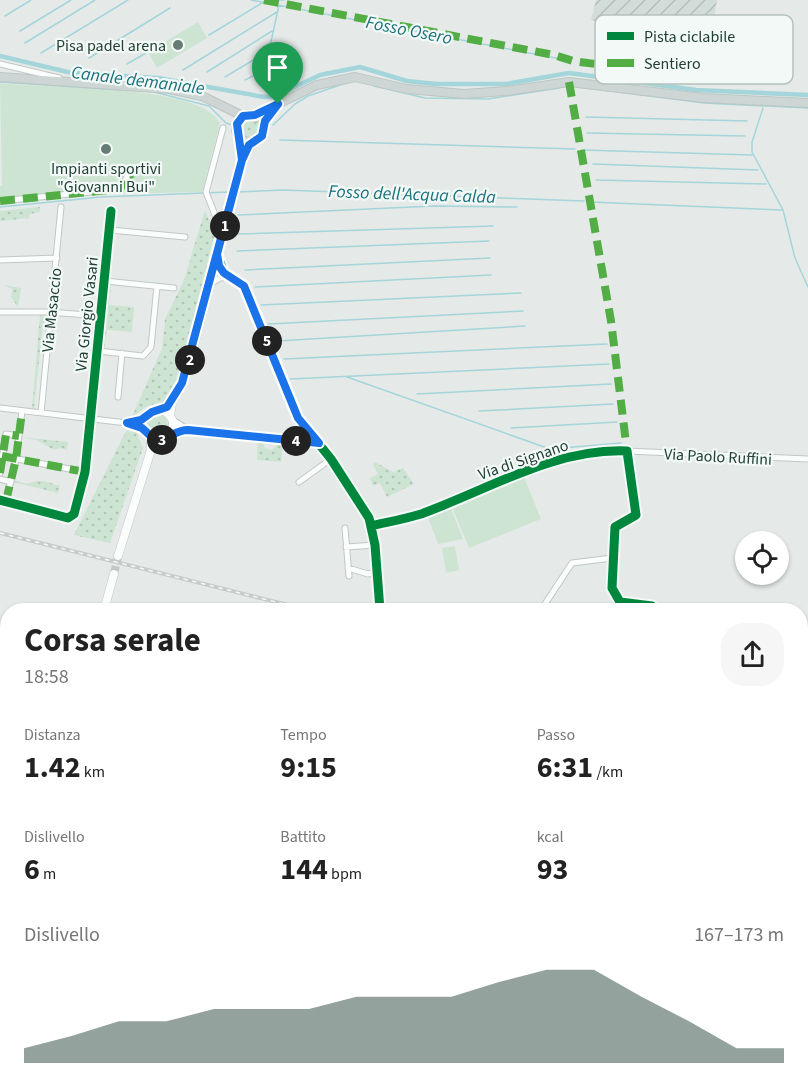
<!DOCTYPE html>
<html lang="it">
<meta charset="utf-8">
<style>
:root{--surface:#fff;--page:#f6f6f6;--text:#222;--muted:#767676;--accent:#667b74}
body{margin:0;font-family:"Source Sans 3",sans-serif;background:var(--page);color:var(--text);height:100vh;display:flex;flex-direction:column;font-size:22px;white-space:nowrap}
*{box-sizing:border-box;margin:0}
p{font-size:20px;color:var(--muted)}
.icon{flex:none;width:33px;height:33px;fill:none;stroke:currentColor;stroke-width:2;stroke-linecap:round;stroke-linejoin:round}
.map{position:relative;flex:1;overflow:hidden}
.drawer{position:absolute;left:0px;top:603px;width:808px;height:486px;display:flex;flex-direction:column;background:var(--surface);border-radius:24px 24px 0 0;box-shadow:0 2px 4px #0004}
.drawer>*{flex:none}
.fabs{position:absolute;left:735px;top:531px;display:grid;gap:12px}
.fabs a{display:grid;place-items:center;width:54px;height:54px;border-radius:50%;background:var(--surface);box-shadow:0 2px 4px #0004;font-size:30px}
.pin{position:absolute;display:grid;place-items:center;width:51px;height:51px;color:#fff;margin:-62px -26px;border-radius:50% 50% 50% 0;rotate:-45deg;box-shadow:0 0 6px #0007}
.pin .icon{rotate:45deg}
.km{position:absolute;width:30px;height:30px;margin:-15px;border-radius:50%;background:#222;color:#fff;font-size:16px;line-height:30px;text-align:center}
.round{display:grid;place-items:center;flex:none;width:63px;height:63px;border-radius:24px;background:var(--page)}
.overview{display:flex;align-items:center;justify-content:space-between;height:102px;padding:0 24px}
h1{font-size:33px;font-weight:700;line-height:45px}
.metrics{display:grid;grid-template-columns:repeat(3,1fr);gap:9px;height:102px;padding:6px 24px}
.metrics div{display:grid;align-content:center}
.metrics b{font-size:30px;font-weight:700}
.metrics small{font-size:16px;font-weight:400}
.metrics p{font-size:16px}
.chart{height:168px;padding:12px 24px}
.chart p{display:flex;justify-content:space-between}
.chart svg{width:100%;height:108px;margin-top:6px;fill:var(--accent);opacity:.7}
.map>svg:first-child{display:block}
.industrial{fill:url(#industrial-furrows)}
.grass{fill:url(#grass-dots)}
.garden{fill:#cde4d3}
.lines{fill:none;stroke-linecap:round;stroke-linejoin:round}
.stream{stroke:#a4d5da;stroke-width:1.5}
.canal{stroke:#a4d5da;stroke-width:4.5}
.secondary-tunnel{stroke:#bec8c4;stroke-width:8;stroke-dasharray:8 4;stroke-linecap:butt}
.street-casing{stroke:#c2c7c5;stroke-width:7}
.secondary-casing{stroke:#c0c8c5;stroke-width:9}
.primary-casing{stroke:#bcc6c3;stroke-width:10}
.street{stroke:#fbfcfc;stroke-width:5}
.secondary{stroke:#fbfcfc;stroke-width:8}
.primary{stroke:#cdd6d4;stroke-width:8}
.rail-casing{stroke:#c7cbca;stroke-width:4}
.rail{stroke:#f3f9f6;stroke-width:1.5;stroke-dasharray:4.5;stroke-linecap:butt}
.quiet{stroke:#52ad45;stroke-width:8;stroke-dasharray:15 8;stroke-linecap:butt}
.cycleway-casing{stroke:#f3f9f6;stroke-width:13}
.cycleway{stroke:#00873e;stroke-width:9}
.route-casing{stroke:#fff;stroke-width:12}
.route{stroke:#1a73e8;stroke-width:8}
.poi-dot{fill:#667b74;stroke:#f3f9f6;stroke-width:2}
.labels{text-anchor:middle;stroke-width:4.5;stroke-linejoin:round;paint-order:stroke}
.poi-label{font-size:16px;fill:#213f35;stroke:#f3f9f6;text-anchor:end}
.street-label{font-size:16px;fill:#213f35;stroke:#f3f9f6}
.water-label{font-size:18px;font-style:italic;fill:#19727d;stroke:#f3f9f6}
.key{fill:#f3f9f6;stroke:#b4c1bc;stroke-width:1.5}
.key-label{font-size:16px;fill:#213f35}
</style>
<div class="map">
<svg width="808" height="1089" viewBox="0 0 808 1089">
<defs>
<pattern id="industrial-furrows" width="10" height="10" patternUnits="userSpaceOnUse" patternTransform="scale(1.5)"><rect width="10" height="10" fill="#d2dcd8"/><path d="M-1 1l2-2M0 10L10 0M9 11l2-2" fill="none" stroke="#b4beba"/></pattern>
<pattern id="grass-dots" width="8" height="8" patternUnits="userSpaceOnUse" patternTransform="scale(1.5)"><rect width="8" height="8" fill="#cde4d3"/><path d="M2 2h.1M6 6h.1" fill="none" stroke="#b0c5b6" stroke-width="1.8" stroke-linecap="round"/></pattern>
</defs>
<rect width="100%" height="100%" fill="#e5eae8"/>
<path class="industrial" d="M 596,0 L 717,0 L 708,51 L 591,20 Z"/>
<path class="grass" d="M 250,117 L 258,121 L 261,126 L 259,135 L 250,140 L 243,137 L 239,129 L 242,121 Z
M 40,207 L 40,212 L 30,214 L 29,218 L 0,221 L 0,211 Z
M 205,210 L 215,233 L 179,375 L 164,402 L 147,406 L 132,417 L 162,348 L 165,319 L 184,280 Z
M 3,285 L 21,288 L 18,307 L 11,297 L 12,289 Z
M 111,286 L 109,305 L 134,307 L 132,332 L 107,330 L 104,349 L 101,346 L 107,288 Z
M 40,314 L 47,317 L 47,323 L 43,324 L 34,409 L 32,409 Z
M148 425a10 10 0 1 1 20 0a10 10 0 1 1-20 0Z
M 126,431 L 136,432 L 143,448 L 110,543 L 74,535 Z
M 21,437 L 68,442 L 67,450 L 60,448 L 54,450 L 36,440 Z
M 258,442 L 263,442 L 265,448 L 272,450 L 278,444 L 283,444 L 281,462 L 257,460 Z
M 375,462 L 393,472 L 403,468 L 414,484 L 387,497 L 380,483 L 373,486 L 370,478 L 378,474 L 373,464 Z
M 13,480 L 27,484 C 37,479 47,481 55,485 L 60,485 L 58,493 L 13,482 Z"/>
<path class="garden" d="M 198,22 L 207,38 L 157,68 L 148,52 Z
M 0,83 C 44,89 200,83 220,123 L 202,192 L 106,194 L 0,203 L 0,186 L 2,186 Z
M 524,477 L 541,519 L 469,548 L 452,507 Z
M 450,506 L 463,539 L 438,544 L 427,515 Z
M 455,546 L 459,570 L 446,573 L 442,548 Z"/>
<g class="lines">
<path class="stream" d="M 251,0 L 561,59 L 564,62
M 279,0 L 284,0
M 5,16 L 31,0
M 20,31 L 71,0
M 209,35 L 262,3
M 25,43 L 95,0
M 41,53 L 128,0
M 711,54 L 760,67 L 762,78
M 89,58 L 170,8
M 127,64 L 146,53
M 183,70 L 277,12
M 207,72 L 272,31
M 225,77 L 268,51
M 245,80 L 265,70
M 0,82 L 122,90
M 262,83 L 279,5
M 374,86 L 425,98 L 488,99 L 559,88
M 587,88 L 704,103 L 808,108
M 154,92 L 209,106 L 226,123 L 232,125
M 763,108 L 752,142 L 752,152 L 783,210 L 795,258 L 808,287
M 586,117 L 747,121
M 273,125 L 295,104 L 308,96 L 346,83
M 587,133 L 745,136
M 280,140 L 575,149
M 582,150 L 752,155
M 593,164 L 758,170
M 596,180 L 766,184
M 239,192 L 283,190 L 584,201
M 591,202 L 782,210
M 0,207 L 101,197 L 229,192
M 238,215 L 434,206 L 517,207
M 236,234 L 493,226
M 237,251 L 489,241
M 245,270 L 490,258
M 255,287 L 491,275
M 261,305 L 521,293
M 268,324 L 523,311
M 277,341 L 525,326
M 284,359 L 607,344
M 347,377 L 550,449 L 621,443
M 290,379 L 609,364
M 417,394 L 611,384
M 479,411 L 613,404
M 511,428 L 617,422
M 0,1022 L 8,1026
M 116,1082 L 129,1089
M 674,1089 L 675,1082"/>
<path class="canal" d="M 0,56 L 72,73 L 158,78 L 264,97 L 276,96 L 320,75 L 360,67 L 407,81 L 436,84 L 506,84 L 569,73 L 696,90 L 808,95"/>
<path class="secondary-tunnel" d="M 114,574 L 118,556"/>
<g class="street-casing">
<path id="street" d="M 0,64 L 59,78
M 223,128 L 206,192 L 215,215 L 226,219
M 0,201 L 120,189 L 128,175 L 133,174
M 110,230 L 185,237
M 218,258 L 224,273 L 244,286 L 298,418 L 331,459 L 369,518 L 375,545 L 380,610
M 0,260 L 57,258
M 105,281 L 174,288
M 209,285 L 220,278 L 229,277
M 0,312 L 48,312 L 101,316
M 98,351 L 143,356 L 151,347 L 157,286
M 118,397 L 122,353
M 0,408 L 127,423 L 144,430
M 41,413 L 61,207
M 173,420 L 187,429
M 132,422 L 145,418
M 172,433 L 188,430 L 319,443
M 627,451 L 808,459
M 2,456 L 85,472
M 0,473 L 6,434 L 19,436
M 0,479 L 11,482
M 299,482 L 331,459
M 0,500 L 68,518 L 74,514 L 85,472 L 111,211
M 6,501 L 16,459 L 22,411
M 371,526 C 388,522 405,519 421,514 C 488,490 554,448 627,451 L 636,515 L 615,527 L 612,588 L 620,602 L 652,606 L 655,610
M 345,528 L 349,576
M 346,547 L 375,545
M 348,568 L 368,574 L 378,572
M 541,610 L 572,563 L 612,558"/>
</g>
<g class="secondary-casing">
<path id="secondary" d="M 239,138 L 241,158
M143 425a15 15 0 1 1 30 0a15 15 0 1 1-30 0Z
M 170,416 L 172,403 L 188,368 L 242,160 L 253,143
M 118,556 L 151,450 L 151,439
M 104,610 L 114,574
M 801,773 L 808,772
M 0,814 L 8,813"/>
</g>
<g class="primary-casing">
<path id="primary" d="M 0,77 L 169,89 L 202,96 L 243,116
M236 128a14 14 0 1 1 28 0a14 14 0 1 1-28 0Z
M 255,115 L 317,85 L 355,77 L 407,89 L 464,94 L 506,91 L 569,82 L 704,98 L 808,103"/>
</g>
<use href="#street" class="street"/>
<use href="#secondary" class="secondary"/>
<use href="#primary" class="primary"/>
<g class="rail-casing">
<path id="rail" d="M 0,533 L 308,610
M 801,735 L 808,736"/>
</g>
<use href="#rail" class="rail"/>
<path class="quiet" d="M 264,0 L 554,55 L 573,61 L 618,67 L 644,55
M 569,82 L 611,321 L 627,451
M 0,201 L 120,189 L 128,175 L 133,174
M 2,456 L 85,472
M 0,473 L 6,434 L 19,436
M 6,501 L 16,459 L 22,411"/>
<g class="cycleway-casing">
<path id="cycleway" d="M 217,254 L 224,273 L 244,286 L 298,418 L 331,459 L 369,518 L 375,545 L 380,610
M 0,500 L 68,518 L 74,514 L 85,472 L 111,211
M 371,526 C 388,522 405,519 421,514 C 488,490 554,448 627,451 L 636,515 L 615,527 L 612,588 L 620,602 L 652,606 L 655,610"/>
</g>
<use href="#cycleway" class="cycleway"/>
</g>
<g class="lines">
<g class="route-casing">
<path id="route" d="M 278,104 L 265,121 L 262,136 L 249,145 L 242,160 L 182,383 L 167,407 L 152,412 L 141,420 L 127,423 L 142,428 L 155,440 C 169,441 173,430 188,430 L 319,443 L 298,418 L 244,286 L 224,273 L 219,266 L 217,254 L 242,160 L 237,124 L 243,116 L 255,115 L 278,104"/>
</g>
<use href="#route" class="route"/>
</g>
<g class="poi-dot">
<circle cx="178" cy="45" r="6"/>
<circle cx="106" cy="149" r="6"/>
</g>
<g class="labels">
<g class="poi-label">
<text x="166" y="51">Pisa padel arena</text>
<text x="106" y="174" text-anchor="middle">Impianti sportivi<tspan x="106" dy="18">"Giovanni Bui"</tspan></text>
</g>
<g class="street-label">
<text transform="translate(51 310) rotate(-84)" y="6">Via Masaccio</text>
<text transform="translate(86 314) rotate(-84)" y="6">Via Giorgio Vasari</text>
<text transform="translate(718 456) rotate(3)" y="6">Via Paolo Ruffini</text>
<text transform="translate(523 459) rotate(-19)" y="6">Via di Signano</text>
</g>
<g class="water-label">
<text transform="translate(409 30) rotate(11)" y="6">Fosso Osero</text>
<text transform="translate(138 80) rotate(7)" y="6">Canale demaniale</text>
<text transform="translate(412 194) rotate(2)" y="6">Fosso dell'Acqua Calda</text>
</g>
</g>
<rect x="595" y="15" width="198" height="69" rx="9" class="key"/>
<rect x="607" y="32" width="27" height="8" fill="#00873e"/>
<rect x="607" y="59" width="27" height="8" fill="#52ad45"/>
<g class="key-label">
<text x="644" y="42">Pista ciclabile</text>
<text x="644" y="69">Sentiero</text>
</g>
</svg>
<div class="fabs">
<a><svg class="icon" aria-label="locate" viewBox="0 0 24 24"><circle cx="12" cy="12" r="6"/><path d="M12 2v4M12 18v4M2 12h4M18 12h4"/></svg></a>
</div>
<div class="pin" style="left:278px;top:104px;background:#1e9e55"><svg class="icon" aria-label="arrive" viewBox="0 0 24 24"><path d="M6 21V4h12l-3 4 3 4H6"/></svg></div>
<b class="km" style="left:225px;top:226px">1</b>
<b class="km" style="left:190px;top:360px">2</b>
<b class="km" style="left:162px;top:440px">3</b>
<b class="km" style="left:296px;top:441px">4</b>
<b class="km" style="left:267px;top:341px">5</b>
<section class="drawer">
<div class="overview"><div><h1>Corsa serale</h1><p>18:58</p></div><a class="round"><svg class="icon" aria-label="share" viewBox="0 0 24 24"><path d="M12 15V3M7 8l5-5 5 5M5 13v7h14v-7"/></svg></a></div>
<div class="metrics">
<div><p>Distanza</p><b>1.42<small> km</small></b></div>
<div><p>Tempo</p><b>9:15</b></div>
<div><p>Passo</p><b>6:31<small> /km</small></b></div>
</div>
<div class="metrics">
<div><p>Dislivello</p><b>6<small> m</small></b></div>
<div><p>Battito</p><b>144<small> bpm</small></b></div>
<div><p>kcal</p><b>93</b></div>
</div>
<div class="chart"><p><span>Dislivello</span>167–173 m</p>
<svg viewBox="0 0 160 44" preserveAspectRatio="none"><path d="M0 44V38L10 33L20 27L30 27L40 22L50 22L60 22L70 17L80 17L90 17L100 11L110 6L120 6L130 17L140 27L150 38L160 38V44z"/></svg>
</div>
</section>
</div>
